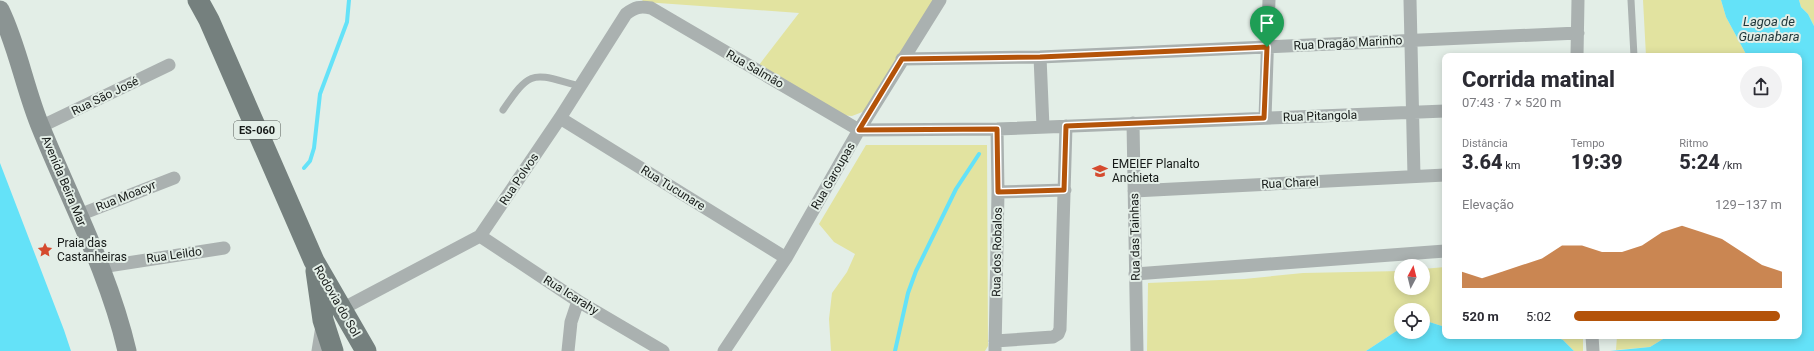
<!DOCTYPE html>
<html lang="pt">
<meta charset="utf-8">
<style>
:root{--surface:#fff;--page:#f2f2f3;--text:#2b2b33;--muted:#7c7c81;--accent:#b45309}
body{margin:0;font-family:Roboto,sans-serif;background:var(--page);color:var(--text);height:100vh;display:flex;flex-direction:column;font-size:15px;white-space:nowrap}
*{box-sizing:border-box;margin:0}
p{font-size:13px;color:var(--muted)}
.icon{flex:none;width:22px;height:22px;fill:none;stroke:currentColor;stroke-width:2;stroke-linecap:round;stroke-linejoin:round}
.map{position:relative;flex:1;overflow:hidden}
.drawer{position:absolute;left:1442px;top:53px;width:360px;height:286px;display:flex;flex-direction:column;background:var(--surface);border-radius:8px;box-shadow:0 2px 10px #0003}
.drawer>*{flex:none}
.needle{width:26px;rotate:7deg}
.controls{position:absolute;left:1394px;top:259px;display:grid;gap:8px}
.controls a{display:grid;place-items:center;width:36px;height:36px;border-radius:50%;background:var(--surface);box-shadow:0 2px 10px #0003;font-size:20px}
.pin{position:absolute;display:grid;place-items:center;width:34px;height:34px;color:#fff;margin:-41px -17px;border-radius:50% 50% 50% 0;rotate:-45deg;box-shadow:0 0 4px #0007}
.pin .icon{rotate:45deg}
.round{display:grid;place-items:center;flex:none;width:42px;height:42px;border-radius:21px;background:var(--page)}
.head{display:flex;align-items:center;justify-content:space-between;height:68px;padding:0 20px}
h1{font-size:22px;font-weight:800;line-height:30px}
.figures{display:grid;grid-template-columns:repeat(3,1fr);gap:6px;height:68px;padding:4px 20px}
.figures div{display:grid;align-content:center}
.figures b{font-size:20px;font-weight:800}
.figures small{font-size:11px;font-weight:400}
.figures p{font-size:11px}
.chart{height:112px;padding:8px 20px}
.chart p{display:flex;justify-content:space-between}
.chart svg{width:100%;height:72px;margin-top:4px;fill:var(--accent);opacity:.7}
ul{padding:0 20px;list-style:none;font-size:13px}
li{display:grid;grid-template-columns:64px 48px 1fr;align-items:center;height:30px}
li i{height:10px;border-radius:5px;background:var(--accent)}
.map>svg:first-child{display:block}
.green{fill:#e2e3a0}
.water{fill:#64e2f8}
.lines{fill:none;stroke-linecap:round;stroke-linejoin:round}
.stream{stroke:#64e2f8;stroke-width:4}
.lane{stroke:#aab1b0;stroke-width:7}
.street{stroke:#aab1b0;stroke-width:13}
.secondary{stroke:#8b9493;stroke-width:19}
.primary{stroke:#75807e;stroke-width:21}
.route-casing{stroke:#fff;stroke-width:8}
.route{stroke:#b45309;stroke-width:5}
.labels{text-anchor:middle;stroke-width:4;stroke-linejoin:round;paint-order:stroke}
.shield{fill:#e3eee7;stroke:#535955;stroke-width:1}
.shield-label{font-size:11px;font-weight:bold;fill:#151917}
.street-label{font-size:12px;fill:#151917;stroke:#e3eee7}
.poi-label{font-size:12px;fill:#151917;stroke:#e3eee7;text-anchor:start}
.water-label{font-size:13px;font-style:italic;fill:#1d3438;stroke:#e3eee7}
</style>
<div class="map">
<svg width="1814" height="351" viewBox="0 0 1814 351">
<rect width="100%" height="100%" fill="#e3eee7"/>
<path class="green" d="M 642,0 L 936,0 L 865,111 L 852,116 L 840,115 L 759,65 L 799,13 L 644,2 Z
M 1643,0 L 1721,0 L 1726,17 L 1747,56 L 1646,56 Z
M 1799,0 L 1814,0 L 1814,26 L 1808,14 L 1801,7 Z
M 866,145 L 987,145 L 988,346 L 985,351 L 831,351 L 829,319 L 832,293 L 847,272 L 855,254 L 834,242 L 819,224 Z
M 1445,267 L 1445,327 L 1423,320 L 1423,310 L 1401,310 L 1401,328 L 1366,351 L 1147,351 L 1148,283 L 1244,279 L 1303,273 L 1401,271 L 1401,288 L 1423,288 L 1423,269 Z
M 1554,336 L 1583,336 L 1583,351 L 1574,351 L 1563,340 Z
M 1617,336 L 1668,336 L 1650,347 L 1616,350 Z"/>
<path class="water" d="M 1721,0 L 1799,0 L 1801,7 L 1808,14 L 1814,26 L 1814,351 L 1610,351 L 1650,347 L 1668,336 L 1799,336 L 1799,56 L 1747,56 L 1726,17 Z
M 0,163 L 64,330 L 71,351 L 0,351 Z
M 1423,320 L 1445,327 L 1445,336 L 1554,336 L 1563,340 L 1574,351 L 1366,351 L 1401,328 L 1401,332 L 1423,332 Z"/>
<g class="lines">
<path class="stream" d="M 304,168 L 310,161 L 314,148 L 320,94 L 347,22 L 349,0
M 895,351 L 908,293 L 916,271 L 956,189 L 979,154"/>
<path class="lane" d="M 1631,0 L 1634,56
M 503,110 C 532,67 533,74 580,86"/>
<path class="street" d="M 1410,0 L 1414,176
M 1577,56 L 1578,0
M 1040,57 L 1043,127
M 902,59 L 1040,57 L 1578,33
M 560,118 L 786,258
M 1265,118 L 1269,0
M 1133,123 L 1137,351
M 40,127 L 169,65
M 1134,191 L 1445,175
M 998,192 L 1065,190
M 79,215 L 174,178
M 480,236 L 578,301 L 663,351
M 101,267 L 224,248
M 1135,274 L 1445,251
M 342,309 L 480,236 L 560,118 L 626,14 C 635,7 640,6 651,8 L 859,130 L 997,129 L 1445,111
M 1592,336 L 1593,351
M 995,341 L 1053,337 L 1058,334 L 1060,329 L 1066,126
M 318,351 L 322,326
M 568,351 L 571,322 L 578,301
M 724,351 L 786,258 L 859,130 L 940,0
M 995,351 L 998,192 L 997,129"/>
<path class="secondary" d="M 0,10 C 18,47 25,90 41,128 C 71,202 109,273 127,351"/>
<path class="primary" d="M 198,0 L 209,20 L 314,261 L 366,351
M 316,271 L 323,320 L 333,351"/>
</g>
<g class="lines">
<g class="route-casing">
<path id="route" d="M 1267,47 L 1264,118 L 1066,126 L 1064,190 L 998,192 L 997,129 L 859,130 L 902,59 L 1040,57 Z"/>
</g>
<use href="#route" class="route"/>
</g>
<defs>
<g id="school-bare" transform="scale(1.2)"><path d="M0-5L7-2L0 1L-7-2ZM-4 1L0 2.5L4 1V4Q0 6-4 4Z" fill="#d54a2e" stroke="#e3eee7" stroke-width="2.5" paint-order="stroke"/></g>
<g id="sight-bare" transform="scale(1.2)"><path d="M0-6L1.8-2.2L6-1.7L2.9 1.2L3.7 5.4L0 3.3L-3.7 5.4L-2.9 1.2L-6-1.7L-1.8-2.2Z" fill="#d54a2e" stroke="#e3eee7" stroke-width="2.5" paint-order="stroke"/></g>
</defs>
<g fill-rule="evenodd">
<use href="#school-bare" x="1100" y="171"/>
<use href="#sight-bare" x="45" y="250"/>
</g>
<g class="labels">
<rect class="shield" x="234" y="121" width="46" height="18" rx="3"/>
<g class="shield-label">
<text x="257" y="134">ES-060</text>
</g>
<g class="street-label">
<text transform="translate(1348 43) rotate(-3)" y="4">Rua Dragão Marinho</text>
<text transform="translate(755 69) rotate(30)" y="4">Rua Salmão</text>
<text transform="translate(105 96) rotate(-26)" y="4">Rua São José</text>
<text transform="translate(1320 116) rotate(-2)" y="4">Rua Pitangola</text>
<text transform="translate(833 176) rotate(-60)" y="4">Rua Garoupas</text>
<text transform="translate(519 179) rotate(-56)" y="4">Rua Polvos</text>
<text transform="translate(64 181) rotate(67)" y="4">Avenida Beira Mar</text>
<text transform="translate(1290 183) rotate(-3)" y="4">Rua Charel</text>
<text transform="translate(673 188) rotate(32)" y="4">Rua Tucunare</text>
<text transform="translate(126 196) rotate(-22)" y="4">Rua Moacyr</text>
<text transform="translate(1135 237) rotate(-91)" y="4">Rua das Tainhas</text>
<text transform="translate(997 252) rotate(-89)" y="4">Rua dos Robalos</text>
<text transform="translate(174 255) rotate(-8)" y="4">Rua Leildo</text>
<text transform="translate(571 295) rotate(32)" y="4">Rua Icarahy</text>
<text transform="translate(337 301) rotate(60)" y="4">Rodovia do Sol</text>
</g>
<g class="poi-label">
<text x="1112" y="168">EMEIEF Planalto<tspan x="1112" dy="14">Anchieta</tspan></text>
<text x="57" y="247">Praia das<tspan x="57" dy="14">Castanheiras</tspan></text>
</g>
<g class="water-label">
<text x="1769" y="26">Lagoa de<tspan x="1769" dy="15">Guanabara</tspan></text>
</g>
</g>
</svg>
<div class="controls">
<a><svg class="needle" viewBox="-14 -14 28 28"><path d="M0-13l5 13h-10z" fill="#e53935"/><path d="M0 13l5-13h-10z" fill="#7c7c81"/></svg></a>
<a><svg class="icon" aria-label="locate" viewBox="0 0 24 24"><circle cx="12" cy="12" r="6"/><path d="M12 2v4M12 18v4M2 12h4M18 12h4"/></svg></a>
</div>
<div class="pin" style="left:1267px;top:47px;background:#1e9e55"><svg class="icon" aria-label="arrive" viewBox="0 0 24 24"><path d="M6 21V4h12l-3 4 3 4H6"/></svg></div>
<section class="drawer">
<div class="head"><div><h1>Corrida matinal</h1><p>07:43 · 7 × 520 m</p></div><a class="round"><svg class="icon" aria-label="share" viewBox="0 0 24 24"><path d="M12 15V3M7 8l5-5 5 5M5 13v7h14v-7"/></svg></a></div>
<div class="figures">
<div><p>Distância</p><b>3.64<small> km</small></b></div>
<div><p>Tempo</p><b>19:39</b></div>
<div><p>Ritmo</p><b>5:24<small> /km</small></b></div>
</div>
<div class="chart"><p><span>Elevação</span>129–137 m</p>
<svg viewBox="0 0 160 44" preserveAspectRatio="none"><path d="M0 44V34L10 38L20 34L30 30L40 26L50 18L60 18L70 22L80 22L90 18L100 10L110 6L120 10L130 14L140 22L150 30L160 34V44z"/></svg>
</div>
<ul>
<li><b>520 m</b>5:02<i style="width:99%"></i></li>
</ul>
</section>
</div>
